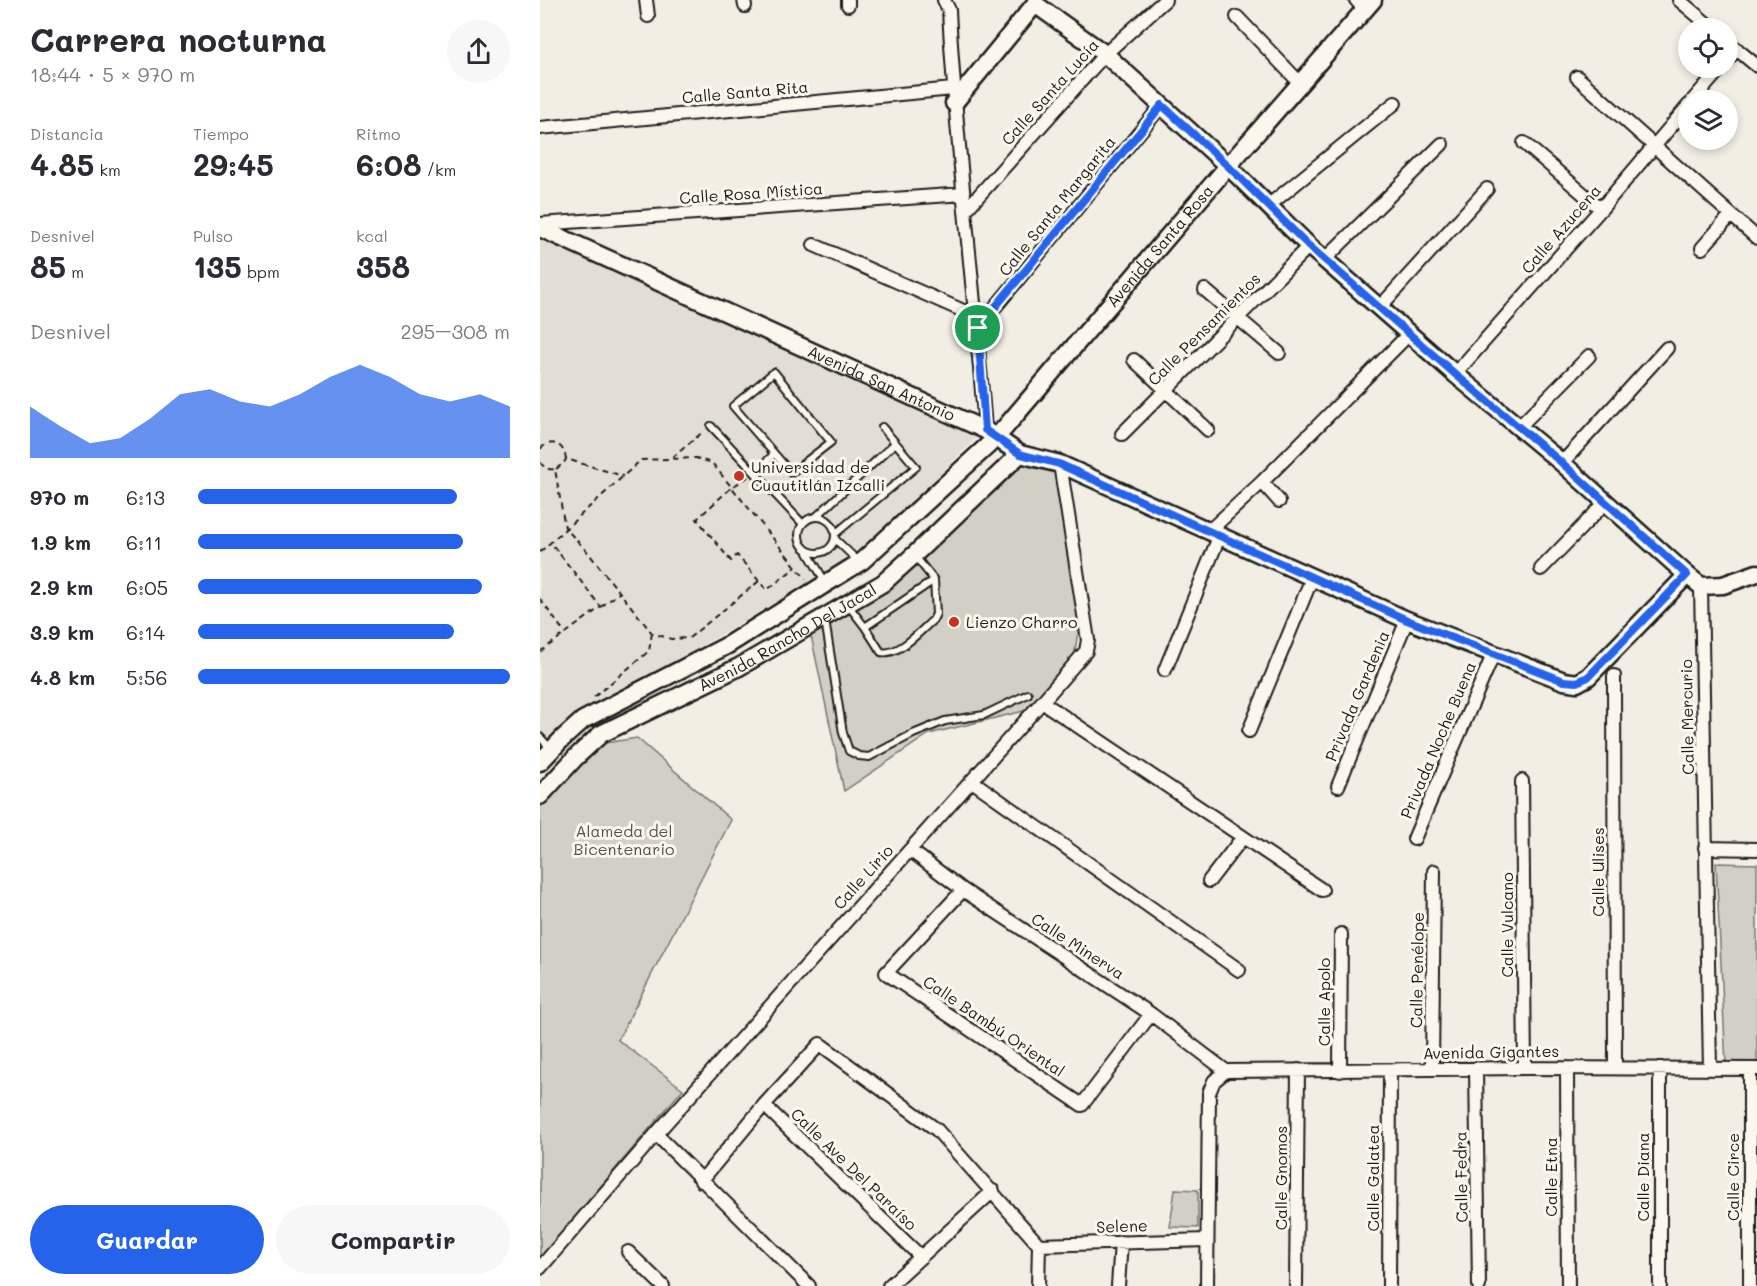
<!DOCTYPE html>
<html lang="es">
<meta charset="utf-8">
<style>
:root{--surface:#fff;--page:#f7f7f7;--text:#2b2b33;--muted:#7c7c81;--accent:#2563eb}
body{margin:0;font-family:Mali,sans-serif;background:var(--page);color:var(--text);height:100vh;display:flex;flex-direction:column;font-size:22px;white-space:nowrap}
*{box-sizing:border-box;margin:0}
p{font-size:20px;color:var(--muted)}
.icon{flex:none;width:33px;height:33px;fill:none;stroke:currentColor;stroke-width:2;stroke-linecap:round;stroke-linejoin:round}
.map{position:relative;flex:1;overflow:hidden}
.details{display:flex;flex-direction:column;background:var(--surface);width:540px}
.details>*{flex:none}
.tools{position:absolute;left:1138px;top:18px;display:grid;gap:12px}
.tools a{display:grid;place-items:center;width:60px;height:60px;border-radius:50%;background:var(--surface);box-shadow:0 3px 9px #0003;font-size:30px}
.pin{position:absolute;display:grid;place-items:center;width:51px;height:51px;color:#fff;margin:-26px;border:3px solid #fff;border-radius:50%;box-shadow:0 2px 6px #0007}
.round{display:grid;place-items:center;flex:none;width:63px;height:63px;border-radius:32px;background:var(--page)}
.head{display:flex;align-items:center;justify-content:space-between;height:102px;padding:0 30px}
h1{font-size:33px;font-weight:700;line-height:45px}
.metrics{display:grid;grid-template-columns:repeat(3,1fr);gap:9px;height:102px;padding:6px 30px}
.metrics div{display:grid;align-content:center}
.metrics b{font-size:30px;font-weight:700}
.metrics small{font-size:16px;font-weight:400}
.metrics p{font-size:16px}
.chart{height:168px;padding:12px 30px}
.chart p{display:flex;justify-content:space-between}
.chart svg{width:100%;height:108px;margin-top:6px;fill:var(--accent);opacity:.7}
.cta{display:flex;gap:12px;margin-top:auto;padding:12px 30px}
.cta a{flex:1;height:69px;border-radius:36px;background:var(--accent);color:#fff;font-size:24px;font-weight:700;line-height:69px;text-align:center}
.cta a+a{background:var(--page);color:var(--text)}
ul{padding:0 30px;list-style:none;font-size:20px}
li{display:grid;grid-template-columns:96px 72px 1fr;align-items:center;height:45px}
li i{height:15px;border-radius:8px;background:var(--accent)}
main{display:flex;flex:1;min-height:0}
.map>svg:first-child{display:block}
.built{fill:#e2ded5}
.green{fill:#d2cfc6;stroke:#777671;stroke-width:1.5}
.lines{fill:none;stroke-linecap:round;stroke-linejoin:round}
.lane-casing{stroke:#1c1c1c;stroke-width:10}
.street-casing{stroke:#1c1c1c;stroke-width:16}
.secondary-casing{stroke:#1c1c1c;stroke-width:21}
.path{stroke:#1c1c1c;stroke-width:2;stroke-dasharray:6 4.5;stroke-linecap:butt}
.lane{stroke:#fbf7ec;stroke-width:6}
.street{stroke:#fbf7ec;stroke-width:12}
.secondary{stroke:#fbf7ec;stroke-width:16}
.route-casing{stroke:#fff;stroke-width:12}
.route{stroke:#2563eb;stroke-width:8}
.poi-dot{fill:#c8321e;stroke:#fbf7ec;stroke-width:2}
.labels{text-anchor:middle;stroke-width:6;stroke-linejoin:round;paint-order:stroke}
.street-label{font-size:16px;fill:#1c1c1c;stroke:#fbf7ec}
.poi-label{font-size:16px;fill:#1c1c1c;stroke:#fbf7ec;text-anchor:start}
.park-label{font-size:16px;fill:#53524f;stroke:#fbf7ec}
</style>
<main>
<section class="details">
<div class="head"><div><h1>Carrera nocturna</h1><p>18:44 · 5 × 970 m</p></div><a class="round"><svg class="icon" aria-label="share" viewBox="0 0 24 24"><path d="M12 15V3M7 8l5-5 5 5M5 13v7h14v-7"/></svg></a></div>
<div class="metrics">
<div><p>Distancia</p><b>4.85<small> km</small></b></div>
<div><p>Tiempo</p><b>29:45</b></div>
<div><p>Ritmo</p><b>6:08<small> /km</small></b></div>
</div>
<div class="metrics">
<div><p>Desnivel</p><b>85<small> m</small></b></div>
<div><p>Pulso</p><b>135<small> bpm</small></b></div>
<div><p>kcal</p><b>358</b></div>
</div>
<div class="chart"><p><span>Desnivel</span>295–308 m</p>
<svg viewBox="0 0 160 44" preserveAspectRatio="none"><path d="M0 44V23L10 31L20 38L30 36L40 28L50 18L60 16L70 21L80 23L90 18L100 11L110 6L120 11L130 18L140 21L150 18L160 23V44z"/></svg>
</div>
<ul>
<li><b>970 m</b>6:13<i style="width:83%"></i></li>
<li><b>1.9 km</b>6:11<i style="width:85%"></i></li>
<li><b>2.9 km</b>6:05<i style="width:91%"></i></li>
<li><b>3.9 km</b>6:14<i style="width:82%"></i></li>
<li><b>4.8 km</b>5:56<i style="width:100%"></i></li>
</ul>
<div class="cta"><a>Guardar</a><a>Compartir</a></div>
</section>
<div class="map">
<svg width="1217" height="1286" viewBox="0 0 1217 1286">
<rect width="100%" height="100%" fill="#f2eee4"/>
<filter id="ink" filterUnits="userSpaceOnUse"><feTurbulence type="fractalNoise" baseFrequency=".0167" numOctaves="2"/><feDisplacementMap in="SourceGraphic" scale="12" xChannelSelector="R" yChannelSelector="G"/><feConvolveMatrix kernelMatrix="1 2 1 2 8 2 1 2 1" color-interpolation-filters="sRGB"/></filter>
<g filter="url(#ink)">
<path class="built" d="M 0,237 L 137,302 L 437,437 L 358,516 L 309,558 L 100,683 L 32,718 L 0,752 Z"/>
<path class="green" d="M 484,460 L 518,470 L 541,613 L 534,657 L 492,709 L 389,734 L 304,791 L 270,631 L 348,591 Z
M 97,738 L 191,820 L 78,1040 L 143,1089 L 0,1258 L 0,806 L 58,744 Z
M 1176,863 L 1217,864 L 1217,1066 L 1186,1065 Z
M 635,1189 L 658,1190 L 658,1228 L 630,1227 Z"/>
<g class="lines">
<g class="lane-casing">
<path id="lane" d="M 234,372 L 291,442 L 251,473 L 193,406 Z
M 171,426 L 262,523
M 215,473 L 234,454
M 277,516 L 355,443
M259 535a18 18 0 1 1 36 0a18 18 0 1 1-36 0Z
M 295,534 L 376,467 L 342,427
M 296,540 L 319,562
M 268,553 L 286,583
M 308,605 L 325,627 L 394,580 L 375,556
M 285,620 L 303,733 L 309,751 L 319,756 L 329,757 L 373,734 L 405,721 L 444,715 L 488,694
M 325,627 L 341,652 C 359,656 380,631 393,620 L 396,614 L 394,580
M 0,737 L 11,749"/>
</g>
<g class="street-casing">
<path id="street" d="M 106,0 L 108,16
M 204,0 L 205,6
M 308,0 L 308,5
M 404,0 L 409,10 C 416,150 435,290 445,430
M 816,0 L 825,10
M 1139,0 L 1172,28
M 697,17 L 760,83
M 1188,42 L 1217,66
M 1188,59 L 1197,49
M 1037,77 L 1217,238
M 1153,100 L 1181,68
M 0,128 L 413,89
M 984,143 L 1061,209
M 728,206 L 855,103
M 425,211 L 565,54 L 625,0
M 0,224 L 424,194
M 274,245 L 437,317
M 1162,248 L 1191,215
M 785,259 L 902,144
M 665,290 L 739,353
M 840,307 L 947,189
M 438,328 L 622,105
M 594,360 L 668,430
M 915,374 L 1061,209 L 1149,105
M 979,427 L 1049,356
M 582,434 L 769,246
M 1022,463 L 1127,348
M 722,482 L 739,501
M 668,532 L 722,482 L 870,333
M 1001,569 L 1066,502
M 1161,586 L 1170,1069
M 625,670 L 679,537
M 1074,676 L 1075,1068
M 502,702 L 782,890
M 709,731 L 772,578
M 432,781 L 699,970
M 982,781 L 985,1068
M 798,786 L 867,620
M 874,839 L 953,655
M 1165,848 L 1217,849
M 370,850 L 423,890 L 611,1014 L 686,1071
M 669,881 L 703,837
M 423,890 L 346,973 L 542,1105 L 611,1014
M 936,1068 L 939,1286
M 1027,1068 L 1028,1286
M 892,1069 L 894,871
M 686,1071 L 985,1068 L 1217,1069
M 800,1071 L 801,934
M 224,1105 L 381,1257
M 116,1134 L 269,1286
M 161,1181 L 224,1105 L 280,1044 L 397,1130 L 499,1245
M 499,1245 L 667,1240
M 88,1252 L 123,1286
M 0,1268 L 116,1134 L 502,702 L 546,651 L 548,640 L 520,464
M 349,1286 L 453,1191
M 498,1286 L 499,1245
M 578,1286 L 581,1242
M 667,1286 L 669,1093 L 674,1081 L 686,1071
M 756,1286 L 758,1070
M 849,1286 L 850,1070
M 1120,1286 L 1120,1068
M 1210,1286 L 1210,1069"/>
</g>
<g class="secondary-casing">
<g id="secondary">
<path d="M 414,103 L 495,4 L 565,54 L 688,166 L 769,246 L 915,374 L 1022,463 L 1147,575 L 1161,586 L 1183,585 L 1217,573"/>
<path id="s1" d="M 0,228 L 445,430 L 480,454 L 520,464 L 867,620 L 1024,681 L 1037,683 L 1048,677 L 1147,575"/>
<path id="s2" d="M 0,762 L 22,739 L 43,720 L 186,646 L 322,561 L 456,438 L 688,166 L 833,0"/>
<path id="s3" d="M 0,796 L 36,757 L 61,734 L 199,667 L 343,583 L 374,555 L 480,454"/>
</g>
</g>
<path class="path" d="M 0,449 C 12,438 24,444 26,459 L 83,476
M 132,458 L 164,431
M 0,462 C 4,468 8,470 15,469 L 25,528 L 46,550 L 112,633 L 131,639 L 149,638 L 219,581 L 227,590 L 256,567
M 16,469 L 24,463 L 26,459
M 208,477 L 192,487 L 157,519 L 191,561 L 197,555 L 219,581
M 0,552 L 101,460 L 156,458 L 172,463 L 266,579
M 0,599 L 25,633
M 61,607 L 79,593
M 0,652 L 61,607 L 11,543
M 54,697 L 109,651 L 112,633"/>
<use href="#lane" class="lane"/>
<use href="#street" class="street"/>
<use href="#secondary" class="secondary"/>
</g>
</g>
<g class="lines" filter="url(#ink)">
<g class="route-casing">
<path id="route" d="M 622,105 L 688,166 L 769,246 L 915,374 L 1022,463 L 1147,575 L 1048,677 L 1037,682 L 1024,681 L 867,620 L 519,464 L 480,454 L 445,430 L 438,328 Z"/>
</g>
<use href="#route" class="route"/>
</g>
<g class="poi-dot">
<circle cx="199" cy="476" r="6"/>
<circle cx="414" cy="622" r="6"/>
</g>
<g class="labels">
<g class="street-label">
<text transform="translate(205 92) rotate(-5)" y="6">Calle Santa Rita</text>
<text transform="translate(510 92) rotate(-48)" y="6">Calle Santa Lucía</text>
<text transform="translate(211 193) rotate(-4)" y="6">Calle Rosa Mística</text>
<text transform="translate(517 206) rotate(-51)" y="6">Calle Santa Margarita</text>
<text transform="translate(1021 229) rotate(-49)" y="6">Calle Azucena</text>
<text dy="6" stroke="none"><textPath href="#s2" startOffset="816">Avenida Santa Rosa</textPath></text>
<text transform="translate(664 329) rotate(-45)" y="6">Calle Pensamientos</text>
<text dy="6" stroke="none"><textPath href="#s1" startOffset="375">Avenida San Antonio</textPath></text>
<text dy="6" stroke="none"><textPath href="#s3" startOffset="297">Avenida Rancho Del Jacal</textPath></text>
<text transform="translate(817 696) rotate(-67)" y="6">Privada Gardenia</text>
<text transform="translate(1147 717) rotate(-91)" y="6">Calle Mercurio</text>
<text transform="translate(898 740) rotate(-67)" y="6">Privada Noche Buena</text>
<text transform="translate(1058 872) rotate(-90)" y="6">Calle Ulises</text>
<text transform="translate(323 877) rotate(-48)" y="6">Calle Lirio</text>
<text transform="translate(967 925) rotate(-90)" y="6">Calle Vulcano</text>
<text transform="translate(538 946) rotate(33)" y="6">Calle Minerva</text>
<text transform="translate(877 970) rotate(-89)" y="6">Calle Penélope</text>
<text transform="translate(784 1002) rotate(-90)" y="6">Calle Apolo</text>
<text transform="translate(454 1026) rotate(34)" y="6">Calle Bambú Oriental</text>
<text transform="translate(951 1052) rotate(-1)" y="6">Avenida Gigantes</text>
<text transform="translate(314 1169) rotate(44)" y="6">Calle Ave Del Paraíso</text>
<text transform="translate(921 1177) rotate(-91)" y="6">Calle Fedra</text>
<text transform="translate(1011 1177) rotate(-90)" y="6">Calle Etna</text>
<text transform="translate(1103 1177) rotate(-90)" y="6">Calle Diana</text>
<text transform="translate(1193 1177) rotate(-90)" y="6">Calle Circe</text>
<text transform="translate(741 1178) rotate(-90)" y="6">Calle Gnomos</text>
<text transform="translate(833 1178) rotate(-90)" y="6">Calle Galatea</text>
<text transform="translate(582 1226) rotate(-2)" y="6">Selene</text>
</g>
<g class="poi-label">
<text x="211" y="473">Universidad de<tspan x="211" dy="18">Cuautitlán Izcalli</tspan></text>
<text x="426" y="628">Lienzo Charro</text>
</g>
<g class="park-label">
<text x="84" y="837">Alameda del<tspan x="84" dy="18">Bicentenario</tspan></text>
</g>
</g>
</svg>
<div class="tools">
<a><svg class="icon" aria-label="locate" viewBox="0 0 24 24"><circle cx="12" cy="12" r="6"/><path d="M12 2v4M12 18v4M2 12h4M18 12h4"/></svg></a>
<a><svg class="icon" aria-label="layers" viewBox="0 0 24 24"><path d="M12 4l9 5-9 5-9-5zM3 14l9 5 9-5"/></svg></a>
</div>
<div class="pin" style="left:438px;top:328px;background:#1e9e55"><svg class="icon" aria-label="arrive" viewBox="0 0 24 24"><path d="M6 21V4h12l-3 4 3 4H6"/></svg></div>
</div>
</main>
